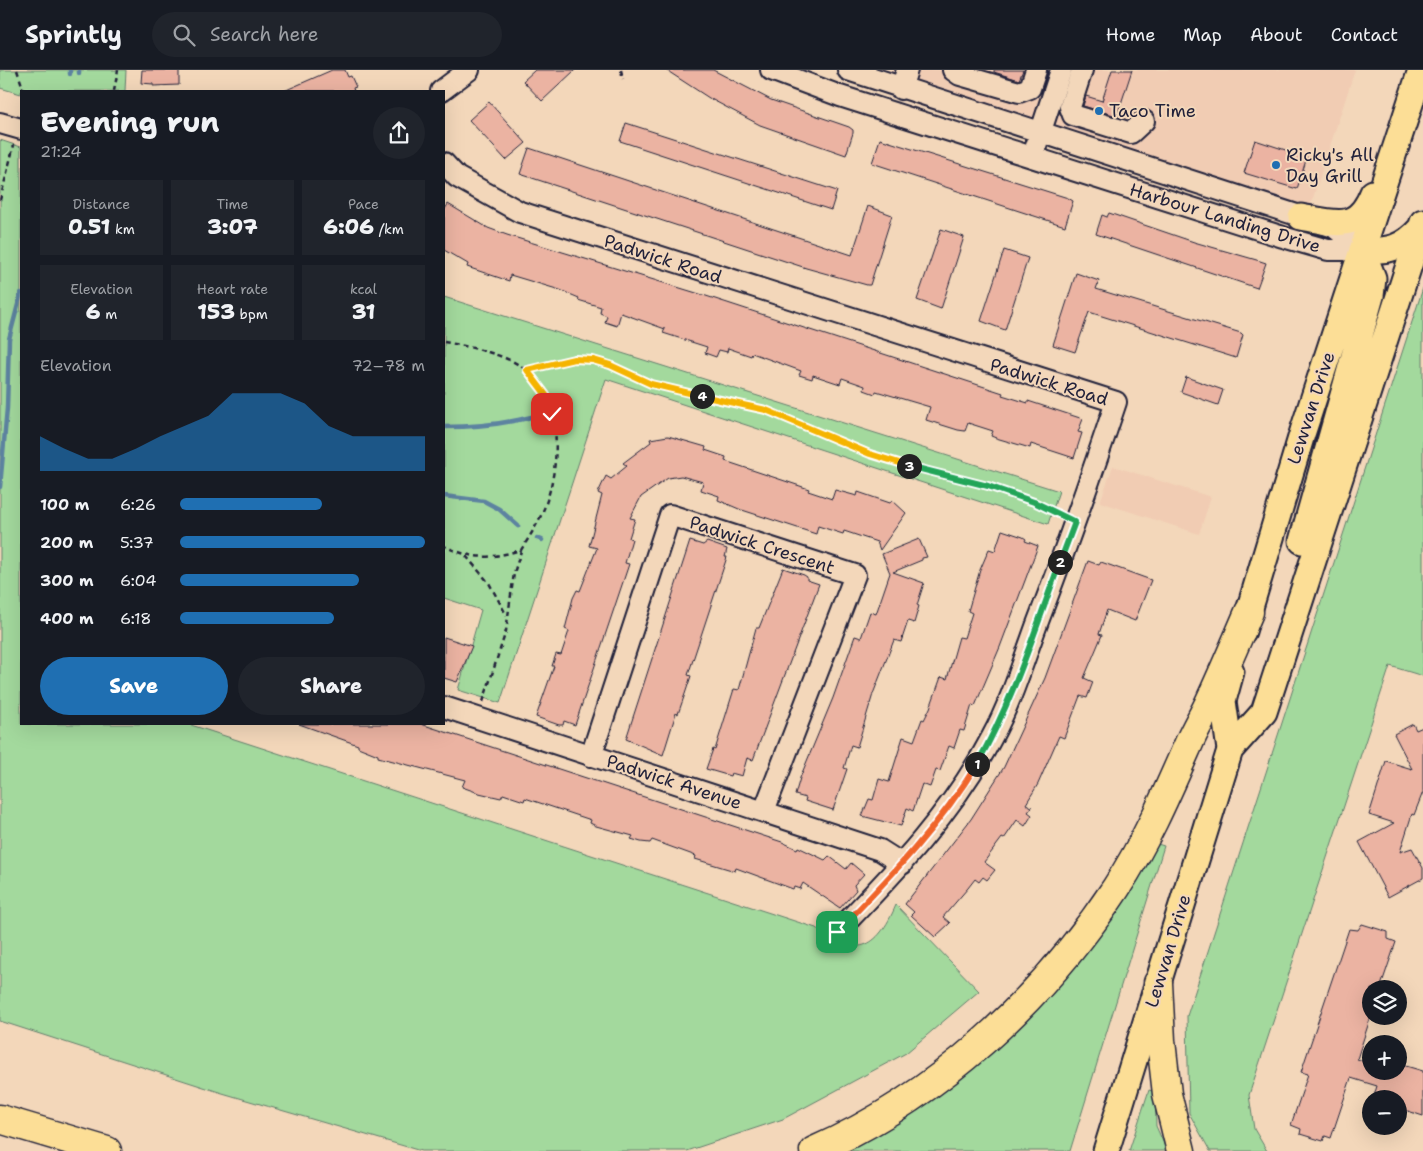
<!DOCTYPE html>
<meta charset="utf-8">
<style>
:root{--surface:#171b24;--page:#20242c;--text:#f1f3f6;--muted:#9ea1a6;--line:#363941;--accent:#1f6fb2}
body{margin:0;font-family:"Shantell Sans",sans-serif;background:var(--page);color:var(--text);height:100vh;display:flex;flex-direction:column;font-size:19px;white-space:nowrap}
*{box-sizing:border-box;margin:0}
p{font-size:16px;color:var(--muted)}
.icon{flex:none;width:28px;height:28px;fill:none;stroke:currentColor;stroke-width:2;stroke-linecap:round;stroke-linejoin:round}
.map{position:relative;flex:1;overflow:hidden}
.side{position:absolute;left:20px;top:20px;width:425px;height:635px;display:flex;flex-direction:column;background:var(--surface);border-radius:0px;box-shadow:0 5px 20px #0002}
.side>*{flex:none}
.fabs{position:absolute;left:1362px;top:910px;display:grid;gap:10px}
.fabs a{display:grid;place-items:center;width:45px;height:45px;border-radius:50%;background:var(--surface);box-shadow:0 5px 20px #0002;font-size:25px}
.pin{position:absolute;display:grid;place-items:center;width:42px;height:42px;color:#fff;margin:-21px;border-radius:10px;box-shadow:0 2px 8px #0006}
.km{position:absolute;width:25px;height:25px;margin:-12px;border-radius:50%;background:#222;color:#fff;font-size:14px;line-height:25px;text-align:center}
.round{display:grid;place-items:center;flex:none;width:52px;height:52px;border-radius:26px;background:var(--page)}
.overview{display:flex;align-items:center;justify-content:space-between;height:85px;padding:0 20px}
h1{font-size:28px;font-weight:800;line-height:38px}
.stats{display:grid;grid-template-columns:repeat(3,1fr);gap:8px;height:85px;padding:5px 20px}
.stats div{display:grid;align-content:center;border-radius:0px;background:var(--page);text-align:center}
.stats b{font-size:21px;font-weight:800}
.stats small{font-size:14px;font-weight:400}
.stats p{font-size:14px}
.chart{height:140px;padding:10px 20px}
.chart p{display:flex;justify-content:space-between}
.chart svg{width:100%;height:90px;margin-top:5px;fill:var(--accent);opacity:.7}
.action{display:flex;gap:10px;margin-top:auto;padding:10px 20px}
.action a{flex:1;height:58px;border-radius:30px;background:var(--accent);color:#fff;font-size:20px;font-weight:800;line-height:58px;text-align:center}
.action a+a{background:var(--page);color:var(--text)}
ul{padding:0 20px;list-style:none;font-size:16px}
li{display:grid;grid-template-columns:80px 60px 1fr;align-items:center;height:38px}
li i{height:12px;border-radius:6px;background:var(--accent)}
header{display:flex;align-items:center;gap:30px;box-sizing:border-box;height:70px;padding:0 25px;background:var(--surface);border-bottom:1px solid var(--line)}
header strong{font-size:24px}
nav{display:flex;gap:28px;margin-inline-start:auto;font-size:18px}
.search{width:350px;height:45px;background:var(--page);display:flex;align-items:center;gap:12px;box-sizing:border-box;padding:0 18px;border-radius:28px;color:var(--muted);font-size:19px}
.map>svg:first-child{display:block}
.built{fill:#f1ccb3}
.green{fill:#a3d99d;stroke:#627e6c}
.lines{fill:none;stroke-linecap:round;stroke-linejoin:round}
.stream{stroke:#5d83a0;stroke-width:4.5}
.building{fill:#ebb3a2;stroke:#22223b}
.minor-casing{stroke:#22223b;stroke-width:24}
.major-casing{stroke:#22223b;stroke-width:29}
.highway-casing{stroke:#22223b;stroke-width:31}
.path{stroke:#22223b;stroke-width:2.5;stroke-dasharray:5 4;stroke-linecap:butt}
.minor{stroke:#f3d7ba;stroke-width:20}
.major{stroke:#fcde96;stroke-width:25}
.highway{stroke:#fcde96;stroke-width:28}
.split-1-casing{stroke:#fff;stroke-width:10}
.split-2-casing{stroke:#fff;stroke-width:10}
.split-3-casing{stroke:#fff;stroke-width:10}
.split-4-casing{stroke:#fff;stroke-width:10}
.split-5-casing{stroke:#fff;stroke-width:10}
.split-1{stroke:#f0652b;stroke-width:6}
.split-2{stroke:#22a559;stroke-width:6}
.split-3{stroke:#22a559;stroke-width:6}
.split-4{stroke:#f5b400;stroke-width:6}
.split-5{stroke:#f5b400;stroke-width:6}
.poi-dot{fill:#1f6fb2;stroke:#f3d7ba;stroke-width:2}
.labels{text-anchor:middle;stroke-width:4;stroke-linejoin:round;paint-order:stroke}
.poi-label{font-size:18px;fill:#22223b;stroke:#f3d7ba;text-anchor:start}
.street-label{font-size:18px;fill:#22223b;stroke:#f3d7ba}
</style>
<header>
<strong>Sprintly</strong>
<div class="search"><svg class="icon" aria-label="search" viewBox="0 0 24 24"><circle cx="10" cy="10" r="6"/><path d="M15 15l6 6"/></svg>Search here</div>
<nav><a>Home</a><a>Map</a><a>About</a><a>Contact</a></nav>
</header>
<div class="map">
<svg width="1423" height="1081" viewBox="0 0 1423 1081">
<rect width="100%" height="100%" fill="#f3d7ba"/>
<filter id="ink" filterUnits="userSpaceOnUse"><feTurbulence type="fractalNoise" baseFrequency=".02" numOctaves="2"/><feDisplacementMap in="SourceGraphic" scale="10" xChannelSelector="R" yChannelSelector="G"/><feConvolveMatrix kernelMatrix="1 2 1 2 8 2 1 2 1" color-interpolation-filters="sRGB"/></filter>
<g filter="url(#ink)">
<path class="built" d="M 875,0 L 1355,0 L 1310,137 Z
M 1113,396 L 1211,427 L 1199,464 L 1100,432 Z"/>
<path class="green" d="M 0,0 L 126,0 L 125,21 L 21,21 L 21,24 L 0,18 Z
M 0,70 L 21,77 L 21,654 L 188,654 L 816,858 C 856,889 877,880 896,835 L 979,921 L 906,983 L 783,1049 L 687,1081 L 421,1081 L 219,1022 L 0,951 Z
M 1423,218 L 1423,606 L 1390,596 L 1249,1025 L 1254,1059 L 1267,1081 L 1210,1081 L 1189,1043 L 1187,946 Z
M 444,227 L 1059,421 L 1048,454 L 606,309 L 500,633 L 458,620 L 481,540 L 444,528 Z
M 1151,772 L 1164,776 L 1070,1081 L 843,1081 L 1006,967 L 1082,888 Z
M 1149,1020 L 1155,1022 L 1156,1056 L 1167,1081 L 1129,1081 Z"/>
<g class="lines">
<path class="stream" d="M 70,0 L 70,4
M 79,0 L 79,3
M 563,354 L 570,356
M 444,357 C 468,357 494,355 518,350 C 526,349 532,345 540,347
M 0,417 L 7,338 L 9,269 L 21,223
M 444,426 L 484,431 L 499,439 L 518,456
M 537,468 L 542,470"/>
</g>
<path class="building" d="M 142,0 L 179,0 L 179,15 L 153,16 L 153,14 L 141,13 Z
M 332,0 L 345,0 L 348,7 L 351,6 L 356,17 L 353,18 L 354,21 L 284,21 Z
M 535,0 L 575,0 L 542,31 L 523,11 Z
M 666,0 L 713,0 L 771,30 L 849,57 L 853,60 L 853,63 L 846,85 L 760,55 L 709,28 Z
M 994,0 L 1023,0 L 1019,10 L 994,2 Z
M 1112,0 L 1132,0 L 1117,46 L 1083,36 L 1086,26 L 1102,31 Z
M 489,32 L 526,73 L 506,90 L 469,50 Z
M 626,53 L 837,121 L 831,140 L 620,71 Z
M 880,69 L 1068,128 L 1073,131 L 1065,156 L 872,93 Z
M 1255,70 L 1307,87 L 1297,119 L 1244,103 Z
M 529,78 L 852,185 L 868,136 L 892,145 L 870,215 L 867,215 L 806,198 L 520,104 Z
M 448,134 L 488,158 L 507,165 L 703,225 L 1003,323 L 1002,325 L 1028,333 L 1028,331 L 1083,349 L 1078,362 L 1082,363 L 1074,388 L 1031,374 L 1030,378 L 996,368 L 991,366 L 993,361 L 968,353 L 965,361 L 958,360 L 926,350 L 930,337 L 876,321 L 875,324 L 864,320 L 865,316 L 842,308 L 840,314 L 813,305 L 812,309 L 799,305 L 801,301 L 752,283 L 751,286 L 728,278 L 727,282 L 719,280 L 716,287 L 705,283 L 707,277 L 663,263 L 665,259 L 621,243 L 617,256 L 605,252 L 607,246 L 600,243 L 601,237 L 578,230 L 579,228 L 560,220 L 510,205 L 509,211 L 467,197 L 468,194 L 444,180 L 444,141 Z
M 1109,143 L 1194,172 L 1260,191 L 1266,193 L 1257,218 L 1096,164 L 1102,145 L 1107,147 Z
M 941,159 L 964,167 L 941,239 L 917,230 Z
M 1004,180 L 1028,188 L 1005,260 L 981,251 Z
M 1076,203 L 1099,211 L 1096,219 L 1241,263 L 1243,265 L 1236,288 L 1089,242 L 1075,282 L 1053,275 Z
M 1186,307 L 1223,320 L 1218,335 L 1181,322 Z
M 668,366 L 706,377 L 705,380 L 726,387 L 725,391 L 809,419 L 808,421 L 832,429 L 835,420 L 857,426 L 858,422 L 890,433 L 892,430 L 906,443 L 880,480 L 877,472 L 844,461 L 843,464 L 818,456 L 816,464 L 739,439 L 718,430 L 719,426 L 701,420 L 703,412 L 681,406 L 668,408 L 641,427 L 630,448 L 635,449 L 629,468 L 632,469 L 625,493 L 629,494 L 575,655 L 564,651 L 563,655 L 559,655 L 536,647 L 554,596 L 552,596 L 556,584 L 561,585 L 569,561 L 565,559 L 573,528 L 577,520 L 580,521 L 597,478 L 589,476 L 602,425 L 598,423 L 606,406 L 611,409 L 627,396 L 623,393 L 651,372 L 650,369 Z
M 1002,460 L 1023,467 L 1026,469 L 1025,471 L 1038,476 L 1000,577 L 975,636 L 972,635 L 964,661 L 960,660 L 954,678 L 949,676 L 940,701 L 936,700 L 930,717 L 922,714 L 913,741 L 907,738 L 901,756 L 862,746 L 869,729 L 873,730 L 879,709 L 889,712 L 903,667 L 914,671 L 922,649 L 924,650 L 930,638 L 941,607 L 947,609 L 959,567 L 964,568 L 972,543 L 968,541 L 980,500 L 989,479 L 995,481 Z
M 919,469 L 927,487 L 922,488 L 922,490 L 893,502 L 924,513 L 917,535 L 919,536 L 914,553 L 908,551 L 901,572 L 894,570 L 873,624 L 857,677 L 851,675 L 844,698 L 847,699 L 833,740 L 805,731 L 806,728 L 795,725 L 800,708 L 833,628 L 855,566 L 861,568 L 870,542 L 876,544 L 890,503 L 882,484 Z
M 690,471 L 703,475 L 707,472 L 727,479 L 725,487 L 727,487 L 688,605 L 691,606 L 685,624 L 678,644 L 676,643 L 663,685 L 626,669 Z
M 1088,491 L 1099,495 L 1101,492 L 1151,510 L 1135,551 L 1107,540 L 1099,564 L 1102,565 L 1084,608 L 1093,612 L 1087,628 L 1080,626 L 1064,668 L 1059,666 L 1038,714 L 1026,734 L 1032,737 L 1028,742 L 1032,745 L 1025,756 L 1017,750 L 1004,769 L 1002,768 L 984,792 L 995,800 L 987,810 L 983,807 L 979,812 L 975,809 L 968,818 L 943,847 L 950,853 L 935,867 L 911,845 L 914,842 L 905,834 L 971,749 L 1004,697 L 1045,608 Z
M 783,498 L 804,505 L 807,507 L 807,510 L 819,514 L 753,690 L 747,688 L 742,706 L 731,703 L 730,706 L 706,699 L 713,679 L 715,680 L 734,619 L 739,620 L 756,558 L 759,558 Z
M 444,567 L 472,576 L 457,612 L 444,608 Z
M 299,654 L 421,654 L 782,772 L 797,779 L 798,777 L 825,790 L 829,786 L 846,799 L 851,793 L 864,804 L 854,815 L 856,820 L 840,838 L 803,813 L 800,819 L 794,817 L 793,819 L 736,798 L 735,801 L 695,789 L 696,786 L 652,770 L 650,773 L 641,772 L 631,769 L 633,766 L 596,756 L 590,753 L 591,750 L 525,728 L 524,731 L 503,724 L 501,728 L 479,723 L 462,717 L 465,710 L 378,687 L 378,685 L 358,677 L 358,675 Z
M 1413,654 L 1416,660 L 1423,657 L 1423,722 L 1414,745 L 1412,744 L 1400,782 L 1412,778 L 1423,798 L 1423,808 L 1388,827 L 1359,772 L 1394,753 L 1369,745 L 1386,691 L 1412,699 L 1394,664 Z
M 1362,854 L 1388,862 L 1388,869 L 1396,872 L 1380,919 L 1371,919 L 1371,946 L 1357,989 L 1371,993 L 1371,1001 L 1399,1001 L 1399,994 L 1423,1001 L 1423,1046 L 1399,1038 L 1399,1029 L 1373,1029 L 1377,1016 L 1351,1008 L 1331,1068 L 1325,1066 L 1323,1071 L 1300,1064 L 1301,1059 L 1291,1055 L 1308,1004 L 1301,1002 L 1349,859 L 1358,860 Z"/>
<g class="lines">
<g class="minor-casing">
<path id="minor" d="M 771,0 L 840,26 L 1283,167 L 1328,180 L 1362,180
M 848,0 L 1334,157 L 1362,180
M 953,0 L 960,5 L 1019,22 L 1030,18 L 1036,0
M 1082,0 L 1070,37 L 1073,45 L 1131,63 L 1144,51
M 901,19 L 907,0
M 441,21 L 469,0
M 0,53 L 21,59
M 1036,76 L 1061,0
M 444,93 L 457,107 L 520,142 L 1116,332 C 1091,407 1065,481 1037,554 C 1023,592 1011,632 992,667 C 953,742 895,802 837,862
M 444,637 L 880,780 L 902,794
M 591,686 L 670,445 L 855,505 L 764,741"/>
</g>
<g class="major-casing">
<path id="major" d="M 1301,147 C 1336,153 1357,163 1373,123
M 1362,180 C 1388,182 1403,178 1421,158
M 1302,471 L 1371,226 L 1373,208 L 1362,180
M 1243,561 L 1303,361 L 1421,0
M 1230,680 L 1223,631 L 1231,602
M 1106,1081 L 1230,680 L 1264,642 L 1423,152"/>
</g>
<g class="highway-casing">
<path id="highway" d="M 1158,913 L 1161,971 L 1167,1024 L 1181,1081
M 0,1049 L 107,1081
M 814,1081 C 937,1027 1042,930 1116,818 C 1146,772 1167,723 1189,673 C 1195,659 1203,646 1209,633 C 1223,603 1236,572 1249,542"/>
</g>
<path class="path" d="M 17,0 L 24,21
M 621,0 L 623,9
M 114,21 L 118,0
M 0,130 L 14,75
M 444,272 C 467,276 509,285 526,300 C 564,331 560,395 545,436 C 539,452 530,466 521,480 C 488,489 475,490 444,476
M 527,300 L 575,289 L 593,290 L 610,295 L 651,314 L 766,340 L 870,384 L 956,409 L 989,416 L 1060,445
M 466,486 L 489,513 L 507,546
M 483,632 L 506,561 L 514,503 L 521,481"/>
<use href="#minor" class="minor"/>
<use href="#major" class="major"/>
<use href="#highway" class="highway"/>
</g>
</g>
<g class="lines" filter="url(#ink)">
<g class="split-1-casing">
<path id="split-1" d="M 837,862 C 888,809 939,757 977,694"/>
</g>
<g class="split-2-casing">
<path id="split-2" d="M 977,694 C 1013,631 1035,560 1060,492"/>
</g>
<g class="split-3-casing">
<path id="split-3" d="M 909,396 L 988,416 L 1034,432 L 1075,452 L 1060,492"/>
</g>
<g class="split-4-casing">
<path id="split-4" d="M 702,326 L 766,340 L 870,384 L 909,396"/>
</g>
<g class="split-5-casing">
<path id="split-5" d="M 552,344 L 546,325 L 527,300 L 574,289 L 593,290 L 610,295 L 651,314 L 702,326"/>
</g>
<use href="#split-1" class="split-1"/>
<use href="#split-2" class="split-2"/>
<use href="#split-3" class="split-3"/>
<use href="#split-4" class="split-4"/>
<use href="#split-5" class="split-5"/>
</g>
<g class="poi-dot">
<circle cx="1099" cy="41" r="5"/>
<circle cx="1276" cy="95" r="5"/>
</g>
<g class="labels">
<g class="poi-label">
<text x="1109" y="47">Taco Time</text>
<text x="1286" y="91">Ricky's All<tspan x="1286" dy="21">Day Grill</tspan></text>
</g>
<g class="street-label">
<text transform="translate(1225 148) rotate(17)" y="6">Harbour Landing Drive</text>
<text transform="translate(663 189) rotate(18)" y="6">Padwick Road</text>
<text transform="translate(1049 312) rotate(17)" y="6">Padwick Road</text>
<text transform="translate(1311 338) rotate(-72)" y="6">Lewvan Drive</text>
<text transform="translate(762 475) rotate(18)" y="6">Padwick Crescent</text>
<text transform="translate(674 712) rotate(18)" y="6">Padwick Avenue</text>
<text transform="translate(1168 881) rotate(-73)" y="6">Lewvan Drive</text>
</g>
</g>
</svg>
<div class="fabs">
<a><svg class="icon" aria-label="layers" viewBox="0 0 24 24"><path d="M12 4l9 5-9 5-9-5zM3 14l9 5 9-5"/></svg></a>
<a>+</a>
<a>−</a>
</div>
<div class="pin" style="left:837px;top:862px;background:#1e9e55"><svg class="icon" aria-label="arrive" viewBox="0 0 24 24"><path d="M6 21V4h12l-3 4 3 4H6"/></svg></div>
<div class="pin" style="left:552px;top:344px;background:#d93025"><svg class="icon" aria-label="check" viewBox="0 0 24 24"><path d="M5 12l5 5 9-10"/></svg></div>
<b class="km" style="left:977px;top:694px">1</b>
<b class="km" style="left:1060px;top:492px">2</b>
<b class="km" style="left:909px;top:396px">3</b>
<b class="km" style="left:702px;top:326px">4</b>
<section class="side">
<div class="overview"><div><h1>Evening run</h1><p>21:24</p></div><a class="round"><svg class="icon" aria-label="share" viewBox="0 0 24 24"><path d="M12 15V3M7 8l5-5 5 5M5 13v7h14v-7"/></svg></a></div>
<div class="stats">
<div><p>Distance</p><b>0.51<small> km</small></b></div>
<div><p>Time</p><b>3:07</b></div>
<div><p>Pace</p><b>6:06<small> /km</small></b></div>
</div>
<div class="stats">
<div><p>Elevation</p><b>6<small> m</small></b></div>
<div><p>Heart rate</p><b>153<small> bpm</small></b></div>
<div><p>kcal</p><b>31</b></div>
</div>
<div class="chart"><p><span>Elevation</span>72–78 m</p>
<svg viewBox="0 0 160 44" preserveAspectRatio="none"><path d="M0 44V27L10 33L20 38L30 38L40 33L50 27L60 22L70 17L80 6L90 6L100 6L110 11L120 22L130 27L140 27L150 27L160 27V44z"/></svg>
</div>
<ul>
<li><b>100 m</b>6:26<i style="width:58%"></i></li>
<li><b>200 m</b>5:37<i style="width:100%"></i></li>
<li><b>300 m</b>6:04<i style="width:73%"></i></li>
<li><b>400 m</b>6:18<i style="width:63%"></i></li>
</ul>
<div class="action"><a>Save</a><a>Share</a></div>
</section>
</div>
